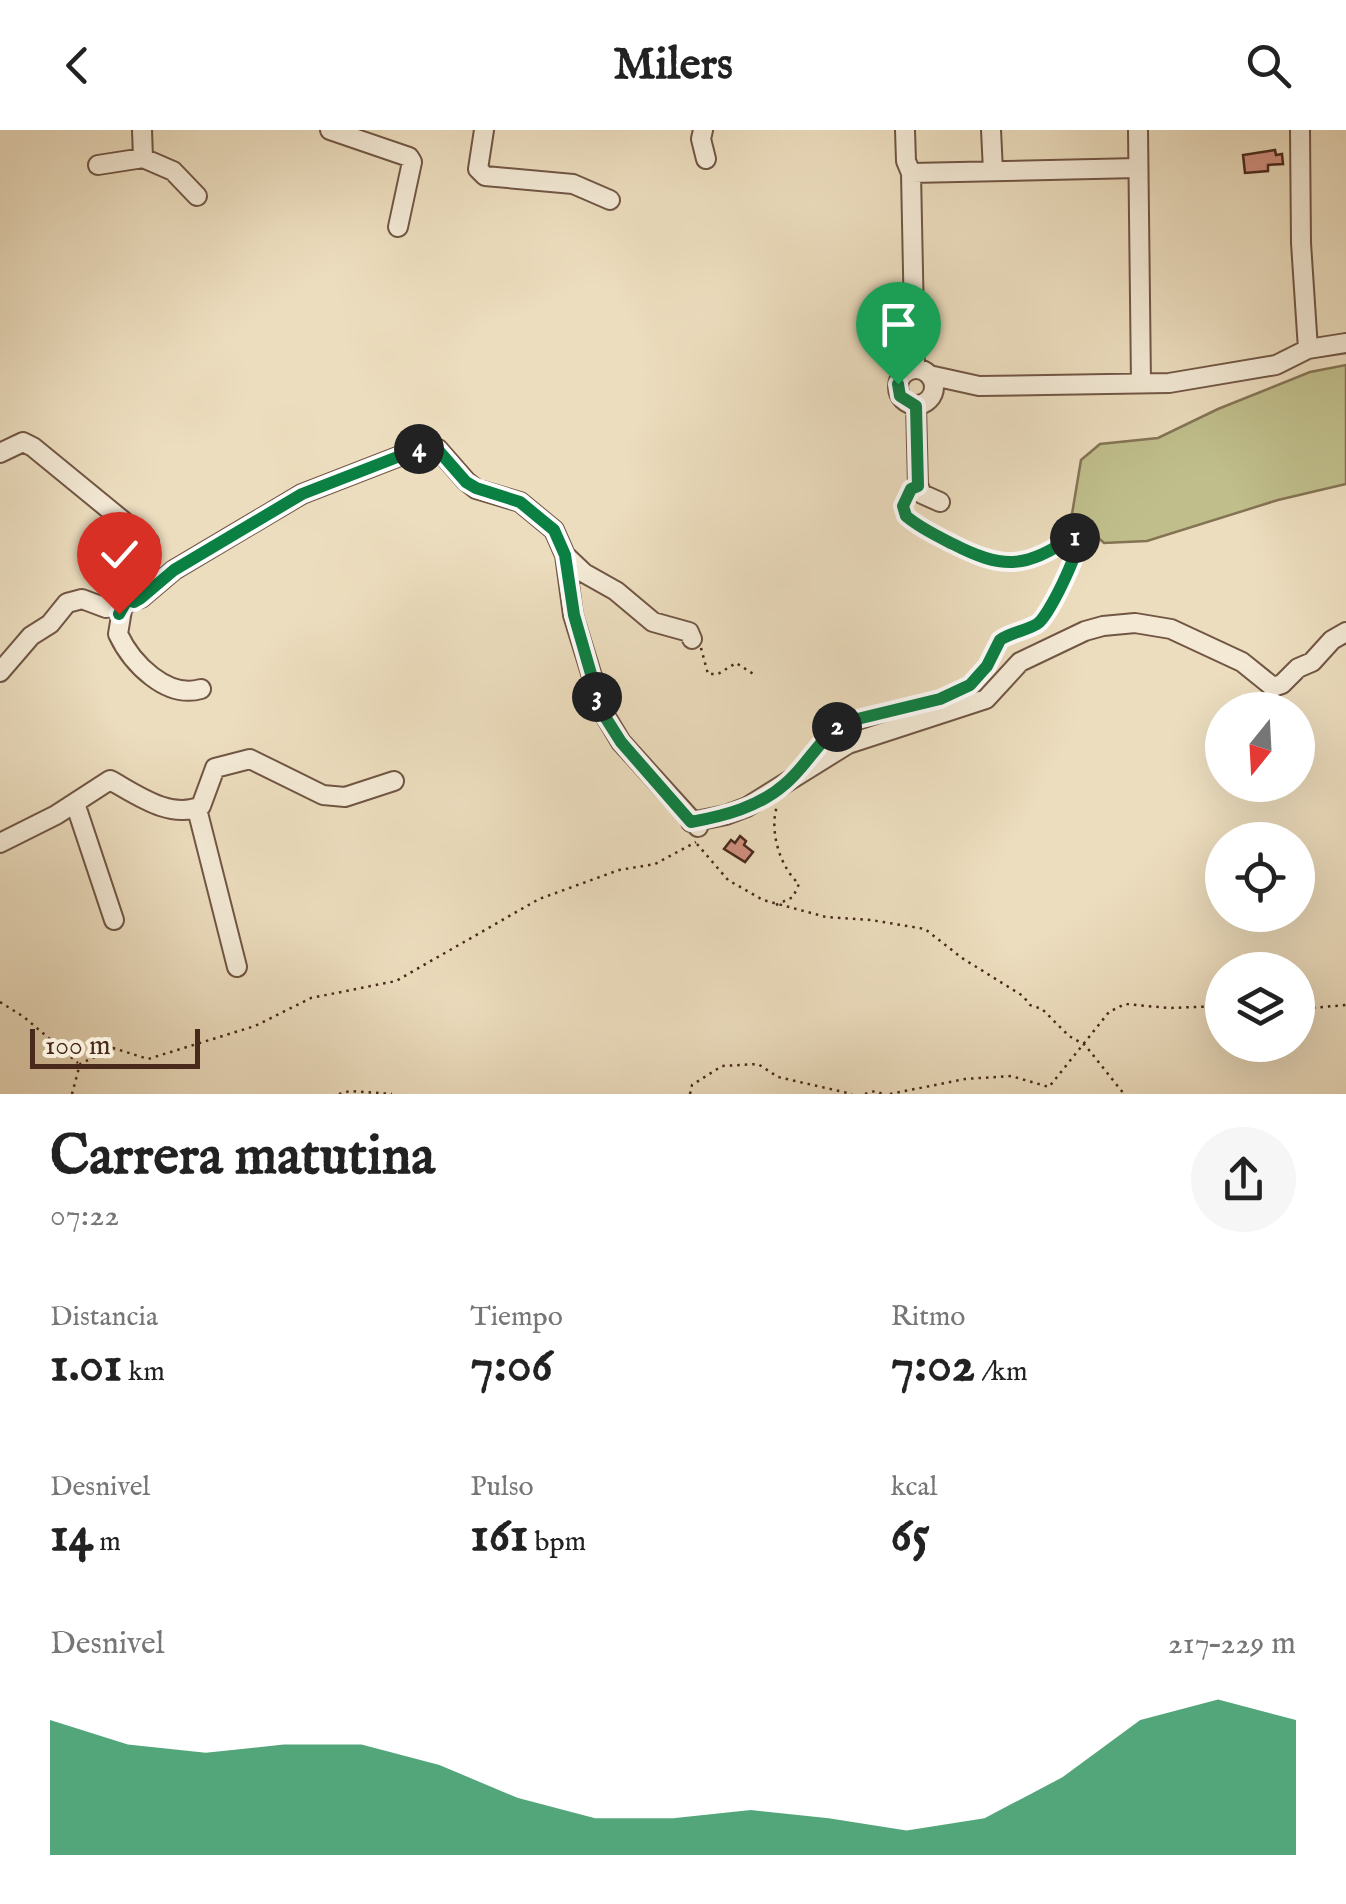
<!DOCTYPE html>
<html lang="es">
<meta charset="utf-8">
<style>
:root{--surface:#fff;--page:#f6f6f6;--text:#222;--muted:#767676;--accent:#0b8043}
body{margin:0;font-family:"IM FELL English",serif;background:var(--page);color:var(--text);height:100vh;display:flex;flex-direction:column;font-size:38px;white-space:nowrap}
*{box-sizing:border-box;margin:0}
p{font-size:32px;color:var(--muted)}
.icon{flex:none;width:55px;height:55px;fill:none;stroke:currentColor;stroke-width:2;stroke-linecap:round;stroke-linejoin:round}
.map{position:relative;height:964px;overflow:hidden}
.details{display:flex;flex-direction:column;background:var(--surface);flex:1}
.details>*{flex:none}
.needle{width:65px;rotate:198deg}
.tools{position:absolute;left:1205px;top:562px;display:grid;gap:20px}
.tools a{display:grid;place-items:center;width:110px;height:110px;border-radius:50%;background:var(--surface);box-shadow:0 10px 40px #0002;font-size:50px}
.scale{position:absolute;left:30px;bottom:25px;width:170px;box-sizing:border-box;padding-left:10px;border:5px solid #48291c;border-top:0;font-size:28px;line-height:35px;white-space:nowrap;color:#48291c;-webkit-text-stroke:8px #f3e9d5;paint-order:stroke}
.pin{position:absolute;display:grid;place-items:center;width:85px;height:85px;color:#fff;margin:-102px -42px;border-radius:50% 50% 50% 0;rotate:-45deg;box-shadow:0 0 10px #0007}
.pin .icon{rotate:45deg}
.km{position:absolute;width:50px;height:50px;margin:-25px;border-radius:50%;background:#222;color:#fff;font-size:28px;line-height:50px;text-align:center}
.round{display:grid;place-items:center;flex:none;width:105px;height:105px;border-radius:52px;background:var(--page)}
.overview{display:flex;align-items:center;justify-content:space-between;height:170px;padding:0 50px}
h1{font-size:55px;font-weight:700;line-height:75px}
.figures{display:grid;grid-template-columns:repeat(3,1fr);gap:15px;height:170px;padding:10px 50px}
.figures div{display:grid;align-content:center}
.figures b{font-size:50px;font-weight:700}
.figures small{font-size:28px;font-weight:400}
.figures p{font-size:28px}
.chart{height:280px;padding:20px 50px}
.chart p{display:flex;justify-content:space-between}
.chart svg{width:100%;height:180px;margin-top:10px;fill:var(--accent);opacity:.7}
header{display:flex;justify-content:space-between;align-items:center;height:130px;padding:0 50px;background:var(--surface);font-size:45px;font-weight:700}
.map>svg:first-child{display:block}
.green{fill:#c0bf8c;stroke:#847454;stroke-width:2.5}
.building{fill:#d19080;stroke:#48291c;stroke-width:2.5}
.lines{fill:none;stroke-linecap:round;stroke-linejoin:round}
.minor-casing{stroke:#715644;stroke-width:22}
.path{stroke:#48291c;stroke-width:2.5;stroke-dasharray:2.5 5;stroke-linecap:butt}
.minor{stroke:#f3e9d5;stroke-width:18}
.route-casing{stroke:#fff;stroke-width:20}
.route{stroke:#0b8043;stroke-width:12}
</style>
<header><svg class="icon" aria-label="back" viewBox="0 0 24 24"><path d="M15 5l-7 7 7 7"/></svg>Milers<svg class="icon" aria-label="search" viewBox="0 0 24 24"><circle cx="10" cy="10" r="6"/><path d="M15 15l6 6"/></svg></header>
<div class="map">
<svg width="1346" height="964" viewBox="0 0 1346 964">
<rect width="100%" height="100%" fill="#ecddbe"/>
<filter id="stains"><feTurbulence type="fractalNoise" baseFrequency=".002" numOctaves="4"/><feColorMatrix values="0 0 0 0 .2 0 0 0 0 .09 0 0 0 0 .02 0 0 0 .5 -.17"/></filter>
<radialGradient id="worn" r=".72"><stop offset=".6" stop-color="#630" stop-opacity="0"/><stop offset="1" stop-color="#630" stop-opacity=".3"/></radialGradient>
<path class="green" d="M 1346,235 L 1346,354 L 1278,370 L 1147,411 L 1104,413 L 1072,384 L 1081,330 L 1100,314 L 1158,308 L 1218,279 L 1310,242 Z"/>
<path class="building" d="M 1275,20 L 1276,25 L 1282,24 L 1283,34 L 1268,35 L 1268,41 L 1245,43 L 1243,25 Z
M 740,706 L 746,711 L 744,715 L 753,722 L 745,732 L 724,719 L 731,710 L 735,713 Z"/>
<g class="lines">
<g class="minor-casing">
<path id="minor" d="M 330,0 L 409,27 L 412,32 L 398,97
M 484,0 L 478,39 L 485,46 L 573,54 L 610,70
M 703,0 L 701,9 L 706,29
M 905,0 L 906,31 L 911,43 L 915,239
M 991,0 L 993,41
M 1138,0 L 1141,253
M 1300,0 L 1301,113 L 1308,219
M 143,28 L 173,41 L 197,66
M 98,35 L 143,28 L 142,0
M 911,43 L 1138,38
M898 257a18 18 0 1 1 36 0a18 18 0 1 1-36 0Z
M 929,245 L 979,256 L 1169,253 L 1276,235 L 1308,219 L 1346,213
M 916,275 L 918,355 L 922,364 L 940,372
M 0,323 L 23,312 L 33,317 L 149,412 L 124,464 L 130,472 L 141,468 L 174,440 L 302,364 L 418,319 L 438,319 L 466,351 L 476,359 L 520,372 L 554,400 L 565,425 L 573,485 L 603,582 L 621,612 L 698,697
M 565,425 L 584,443 L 616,461 L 653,492 L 689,502 L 692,509
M 123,474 L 118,504 C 132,534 167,569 201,559
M 0,542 L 31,506 L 50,494 L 67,473 L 82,469 L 106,478 L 127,470
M 75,673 L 114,790
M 197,679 L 237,837
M 691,692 L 726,685 L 747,677 L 848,614 L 986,569 L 1020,532 L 1085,501 L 1103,496 L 1135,493 L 1171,499 L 1242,532 L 1273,557 L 1282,554 L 1298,538 L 1312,532 L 1332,510 L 1346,502
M 0,713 L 56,685 L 110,650 C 136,664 170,690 201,676 L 215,638 L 250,629 L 323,665 L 345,667 L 394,651"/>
</g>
<path class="path" d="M 908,365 L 902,381 L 905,386 C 920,398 937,406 953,414 C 1001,439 1026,439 1070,408 L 1079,410 C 1080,421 1048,488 1037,495 C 1026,501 1012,502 1000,510 C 986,540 978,550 948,565
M 701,518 L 708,544 L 718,544 L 736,533 L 755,545
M 821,613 C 848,583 884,584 922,574
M 697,714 L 728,750 L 763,770 L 826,787 L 871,790 L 925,799 L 962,828 L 1023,866 L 1030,875 L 1042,879 L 1069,906 L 1085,915 L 1124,964
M 776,775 L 793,767 L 799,754 C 780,737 769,701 777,676
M 0,872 L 24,887 L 78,933
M 1298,879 L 1346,875
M 72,964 L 80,934 L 113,918 L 148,929 L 255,896 L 311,868 L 396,851 L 539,769 L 619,740 L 655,734 L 696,712
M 339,964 L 350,961 L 392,964
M 690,964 L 692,955 L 722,936 L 758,934 L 778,947 L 852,964
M 865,964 L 875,961 L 883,964
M 890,964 L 965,949 L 1011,946 L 1049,957 L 1109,882 L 1125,874 L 1169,878 L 1222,876"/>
<use href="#minor" class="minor"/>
</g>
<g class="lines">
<g class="route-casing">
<path id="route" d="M 119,484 L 127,470 L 134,472 L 141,468 L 174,440 L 302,364 L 418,319 L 438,320 L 466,352 L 476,358 L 520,372 L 554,400 L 565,425 L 574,485 L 602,582 L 621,612 L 691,692 C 724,686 759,677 785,654 C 807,636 819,608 845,592 L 940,569 L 970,555 L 987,536 L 1000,510 C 1011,502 1026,501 1037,494 C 1048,488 1080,421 1078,410 L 1070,408 C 1026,439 1001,439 953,414 C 937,406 920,398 906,386 L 903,376 L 911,359 L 918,356 L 916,276 L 900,266 L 898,254"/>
</g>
<use href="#route" class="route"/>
</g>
<rect width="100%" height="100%" filter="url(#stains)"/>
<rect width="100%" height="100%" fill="url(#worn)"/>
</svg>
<div class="tools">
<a><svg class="needle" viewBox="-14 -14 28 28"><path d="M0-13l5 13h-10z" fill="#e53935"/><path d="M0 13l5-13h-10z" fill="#767676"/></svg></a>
<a><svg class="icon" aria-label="locate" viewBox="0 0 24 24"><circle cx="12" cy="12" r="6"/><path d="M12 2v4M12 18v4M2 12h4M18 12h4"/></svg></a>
<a><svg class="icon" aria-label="layers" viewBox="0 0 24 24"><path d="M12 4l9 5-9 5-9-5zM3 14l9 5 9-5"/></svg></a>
</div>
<div class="scale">100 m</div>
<div class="pin" style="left:898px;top:254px;background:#1e9e55"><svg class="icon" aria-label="arrive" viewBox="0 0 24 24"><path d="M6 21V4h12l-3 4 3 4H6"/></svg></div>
<div class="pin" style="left:119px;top:484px;background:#d93025"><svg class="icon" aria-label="check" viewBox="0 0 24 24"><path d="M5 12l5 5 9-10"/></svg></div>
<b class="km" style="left:1075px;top:408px">1</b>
<b class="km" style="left:837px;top:597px">2</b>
<b class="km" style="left:597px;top:567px">3</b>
<b class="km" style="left:419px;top:319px">4</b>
</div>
<section class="details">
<div class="overview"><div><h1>Carrera matutina</h1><p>07:22</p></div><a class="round"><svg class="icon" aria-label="share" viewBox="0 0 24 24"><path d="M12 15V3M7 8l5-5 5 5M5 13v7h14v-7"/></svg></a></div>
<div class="figures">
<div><p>Distancia</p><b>1.01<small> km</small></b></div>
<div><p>Tiempo</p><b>7:06</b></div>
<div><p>Ritmo</p><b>7:02<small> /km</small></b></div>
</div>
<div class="figures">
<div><p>Desnivel</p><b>14<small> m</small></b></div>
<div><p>Pulso</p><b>161<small> bpm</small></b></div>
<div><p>kcal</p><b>65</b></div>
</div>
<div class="chart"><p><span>Desnivel</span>217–229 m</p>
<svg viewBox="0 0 160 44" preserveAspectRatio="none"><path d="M0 44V11L10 17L20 19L30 17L40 17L50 22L60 30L70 35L80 35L90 33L100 35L110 38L120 35L130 25L140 11L150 6L160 11V44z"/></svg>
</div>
</section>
